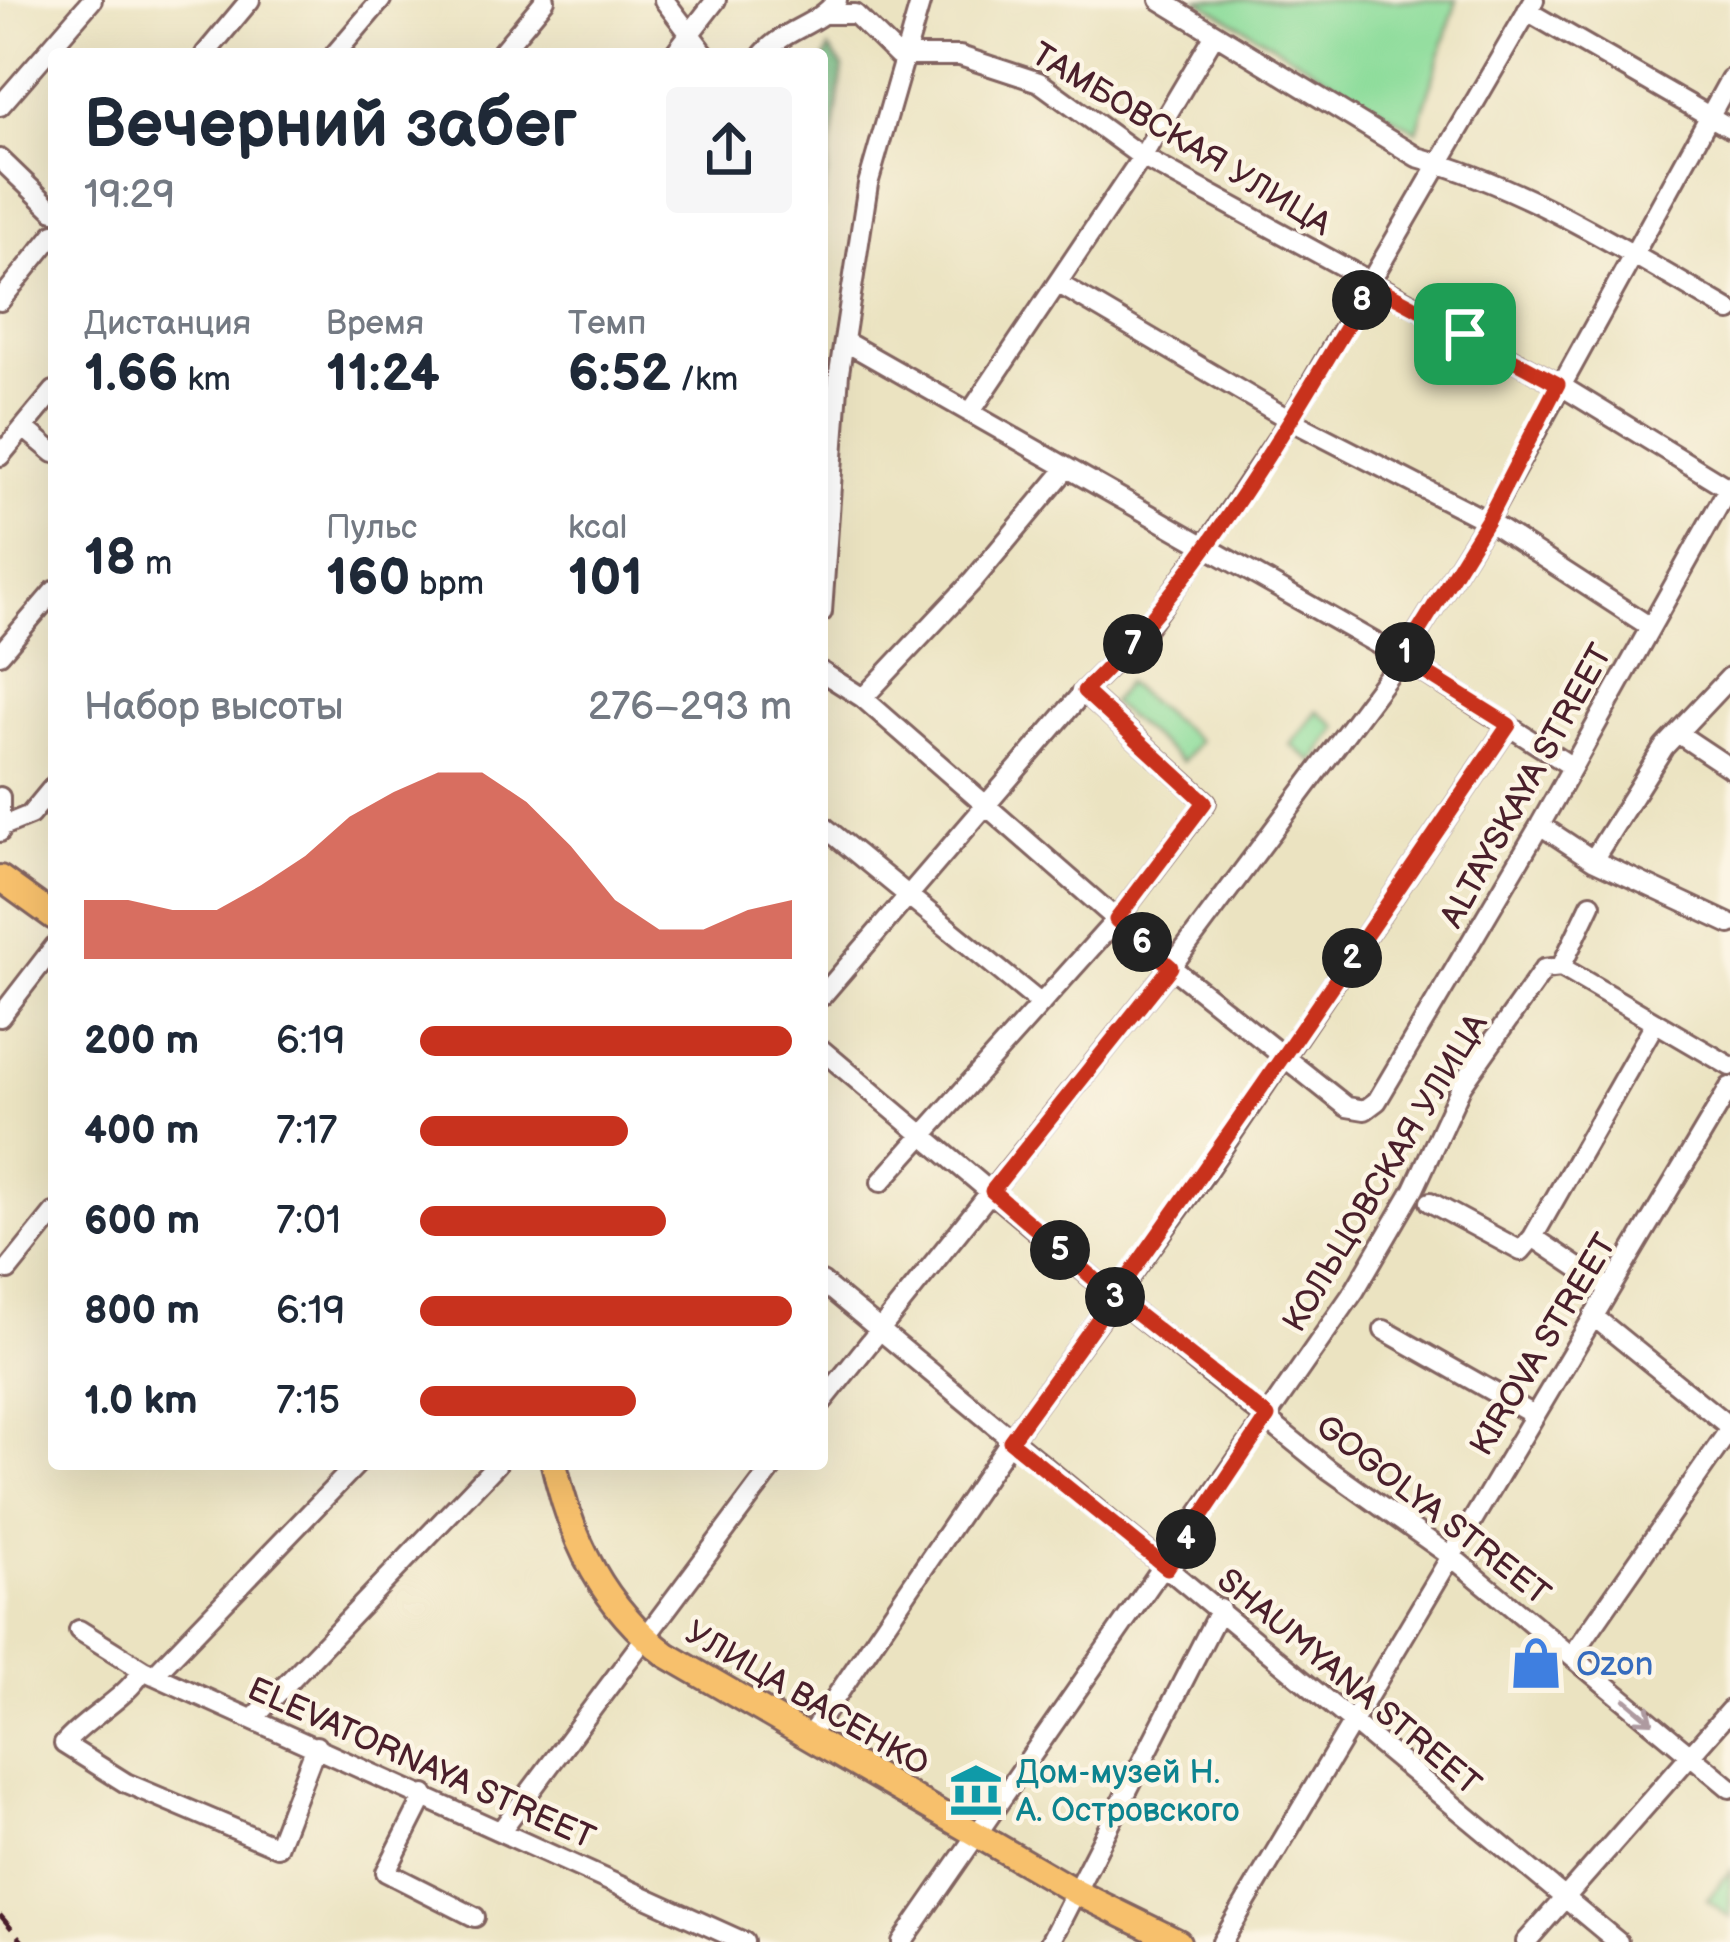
<!DOCTYPE html>
<html lang="ru">
<meta charset="utf-8">
<style>
:root{--surface:#fff;--page:#f6f6f7;--text:#1f2937;--muted:#747a83;--accent:#c8321e}
body{margin:0;font-family:"Balsamiq Sans",sans-serif;background:var(--page);color:var(--text);height:100vh;display:flex;flex-direction:column;font-size:45px;white-space:nowrap}
*{box-sizing:border-box;margin:0}
p{font-size:39px;color:var(--muted)}
.icon{flex:none;width:66px;height:66px;fill:none;stroke:currentColor;stroke-width:2;stroke-linecap:round;stroke-linejoin:round}
.map{position:relative;flex:1;overflow:hidden}
.sheet{position:absolute;left:48px;top:48px;width:780px;height:1422px;display:flex;flex-direction:column;background:var(--surface);border-radius:12px;box-shadow:0 12px 48px #0002}
.sheet>*{flex:none}
.pin{position:absolute;display:grid;place-items:center;width:102px;height:102px;color:#fff;margin:-51px;border-radius:24px;box-shadow:0 6px 18px #0006}
.km{position:absolute;width:60px;height:60px;margin:-30px;border-radius:50%;background:#222;color:#fff;font-size:33px;line-height:60px;text-align:center}
.round{display:grid;place-items:center;flex:none;width:126px;height:126px;border-radius:12px;background:var(--page)}
.summary{display:flex;align-items:center;justify-content:space-between;height:204px;padding:0 36px}
h1{font-size:66px;font-weight:600;line-height:90px}
.stats{display:grid;grid-template-columns:repeat(3,1fr);gap:18px;height:204px;padding:12px 36px}
.stats div{display:grid;align-content:center}
.stats b{font-size:51px;font-weight:600}
.stats small{font-size:33px;font-weight:400}
.stats p{font-size:33px}
.chart{height:336px;padding:24px 36px}
.chart p{display:flex;justify-content:space-between}
.chart svg{width:100%;height:216px;margin-top:12px;fill:var(--accent);opacity:.7}
ul{padding:0 36px;list-style:none;font-size:39px}
li{display:grid;grid-template-columns:192px 144px 1fr;align-items:center;height:90px}
li i{height:30px;border-radius:15px;background:var(--accent)}
.map>svg:first-child{display:block}
.green{fill:#8fdd9c;stroke:#6c7e64;stroke-width:3}
.forest{fill:#73bc84;stroke:#5e6e58;stroke-width:3}
.lines{fill:none;stroke-linecap:round;stroke-linejoin:round}
.minor-casing{stroke:#826460;stroke-width:24}
.major-casing{stroke:#826460;stroke-width:30}
.minor{stroke:#fff;stroke-width:18}
.major{stroke:#f7c06c;stroke-width:24}
.rail{stroke:#4a1f2b;stroke-width:4.5;stroke-dasharray:18 9;stroke-linecap:butt}
.oneway{stroke:#ae9aa0}
.route-casing{stroke:#fff;stroke-width:24}
.route{stroke:#c8321e;stroke-width:15}
.labels{text-anchor:middle;stroke-width:9;stroke-linejoin:round;paint-order:stroke}
.street-label{font-size:33px;fill:#4a1f2b;stroke:#fcf5e5}
.shop-label{font-size:33px;fill:#366cbe;stroke:#fcf5e5;text-anchor:start}
.culture-label{font-size:33px;fill:#0d838f;stroke:#fcf5e5;text-anchor:start}
</style>
<div class="map">
<svg width="1730" height="1942" viewBox="0 0 1730 1942">
<rect width="100%" height="100%" fill="#fcf5e5"/>
<filter id="ink" filterUnits="userSpaceOnUse"><feTurbulence type="fractalNoise" baseFrequency=".00833" numOctaves="2"/><feDisplacementMap in="SourceGraphic" scale="24" xChannelSelector="R" yChannelSelector="G"/><feConvolveMatrix kernelMatrix="1 2 1 2 8 2 1 2 1" color-interpolation-filters="sRGB"/></filter>
<filter id="wash" filterUnits="userSpaceOnUse"><feTurbulence type="fractalNoise" baseFrequency=".004" numOctaves="4" result="noise"/><feDisplacementMap in="SourceGraphic" scale="48" xChannelSelector="R" yChannelSelector="G"/><feGaussianBlur stdDeviation="2.7" result="paint"/><feColorMatrix in="noise" values="0 0 0 0 0 0 0 0 0 0 0 0 0 0 0 0 0 1.4 0 .05"/><feComposite in="paint" operator="in"/></filter>
<g filter="url(#wash)">
<rect width="100%" height="100%" fill="#ebe3c1"/>
<path class="green" d="M 1198,0 L 1457,0 L 1417,131 Z
M 1126,683 L 1199,741 L 1182,762 L 1111,703 Z
M 1317,711 L 1338,727 L 1313,762 L 1291,745 Z
M 1730,1871 L 1730,1918 L 1707,1900 Z"/>
<path class="forest" d="M 829,49 L 843,68 L 822,210 L 822,65 Z"/>
</g>
<g filter="url(#ink)">
<g class="lines">
<g class="minor-casing">
<path id="minor" d="M 664,0 L 705,54
M 1160,0 L 1417,157 C 1527,187 1632,254 1730,311
M 1527,11 L 1730,128
M 827,14 L 855,14 L 898,56 L 960,56 L 1039,82 L 1142,157 L 1558,384 L 1728,488
M 205,54 L 250,0
M 335,54 L 381,0
M 500,54 L 545,0
M 674,54 L 716,0
M 763,54 C 784,29 819,25 837,0
M 0,106 L 92,0
M 0,159 L 54,211
M 1059,284 L 1290,420 L 1487,521 L 1649,626
M 0,301 L 54,234
M 844,341 L 1402,658 L 1571,766
M 970,413 L 1142,157 L 1215,34
M 24,428 L 54,453
M 0,456 L 54,391
M 822,612 L 839,373 L 868,184 L 921,0
M 0,654 L 54,591
M 822,672 L 863,698 L 1171,967 L 1347,1107 L 1365,1110 L 1377,1101 L 1540,825 L 1730,485
M 863,698 L 972,582 L 1067,468
M 1679,734 L 1730,768
M 0,797 L 0,832
M 822,825 L 1041,1004
M 1540,825 L 1593,860 L 1730,924
M 3,826 L 30,815 L 54,786
M 1593,860 L 1664,747 L 1730,677
M 1561,967 L 1730,1066
M 822,996 L 1084,691 L 1140,636 L 1205,547 L 1290,420 L 1534,0
M 0,1017 L 54,947
M 822,1050 L 1115,1297 L 1328,1469 L 1452,1557 L 1730,1788
M 881,1182 L 1116,920 L 1206,802 L 1084,691
M 1430,1202 L 1521,1251 L 1533,1237 L 1610,1289
M 1533,1237 L 1655,1023
M 8,1270 L 54,1213
M 822,1282 L 1618,1942
M 1593,1316 L 1730,1427
M 1384,1330 L 1534,1415
M 822,1402 L 1171,967 L 1402,658 L 1487,521 L 1730,79
M 79,1630 L 143,1670 L 744,1942
M 1572,1656 L 1730,1429
M 143,1670 C 125,1700 87,1717 64,1744 L 126,1783 L 277,1847 L 316,1746
M 154,1675 L 357,1464
M 254,1718 L 497,1464
M 810,1735 L 1010,1441 L 1204,1175 L 1509,725
M 425,1795 L 386,1872 L 475,1917
M 502,1829 L 775,1464
M 902,1942 L 1355,1290 L 1414,1189 L 1462,1085 L 1544,969 L 1561,967 L 1591,904
M 1050,1942 L 1220,1609
M 1222,1942 L 1730,1087
M 1526,1942 L 1730,1710"/>
</g>
<g class="major-casing">
<path id="major" d="M 0,878 L 54,917
M 554,1464 C 572,1542 603,1606 667,1655 L 1076,1892 L 1178,1942"/>
</g>
<use href="#minor" class="minor"/>
<use href="#major" class="major"/>
<path class="rail" d="M 0,1915 L 23,1942"/>
</g>
<defs><path id="oneway-shaft" d="M-6 0H5M1.5-3L5.5 0L1.5 3" fill="none" stroke-width="1.6" stroke-linecap="round" stroke-linejoin="round" transform="scale(3)"/></defs>
<use class="oneway" href="#oneway-shaft" transform="translate(1639 1711) rotate(40)"/>
</g>
<g class="lines" filter="url(#ink)">
<g class="route-casing">
<path id="route" d="M 1465,334 L 1558,384 L 1487,521 L 1402,658 L 1509,725 C 1346,966 1182,1206 1010,1441 L 1167,1568 L 1268,1417 L 1115,1297 L 992,1191 L 1171,967 L 1116,920 L 1205,802 L 1084,691 C 1203,575 1287,426 1372,284 L 1465,334"/>
</g>
<use href="#route" class="route"/>
</g>
<defs>
<g id="shop-bare" transform="scale(4.14)"><path d="M-5-2.5h2.3a2.7 3.5 0 0 1 5.4 0H5L5.5 6h-11ZM-1.5-2.5h3a1.5 2.3 0 0 0-3 0Z" fill="#3f7fe0" stroke="#fcf5e5" stroke-width="2.5" paint-order="stroke"/></g>
<g id="museum-bare" transform="scale(4.14)"><path d="M0-6L6-3V-2H-6V-3ZM-5-1h2V3h-2ZM-1-1h2V3h-2ZM3-1h2V3H3ZM-6 4H6V6H-6Z" fill="#0f9aa8" stroke="#fcf5e5" stroke-width="2.5" paint-order="stroke"/></g>
</defs>
<g fill-rule="evenodd">
<use href="#shop-bare" x="1536" y="1663"/>
<use href="#museum-bare" x="976" y="1790"/>
</g>
<g class="labels">
<g class="street-label">
<text transform="translate(1182 138) rotate(31)" y="12">ТАМБОВСКАЯ УЛИЦА</text>
<text transform="translate(1525 785) rotate(-61)" y="12">ALTAYSKAYA STREET</text>
<text transform="translate(1384 1172) rotate(-59)" y="12">КОЛЬЦОВСКАЯ УЛИЦА</text>
<text transform="translate(1542 1344) rotate(-59)" y="12">KIROVA STREET</text>
<text transform="translate(1434 1509) rotate(38)" y="12">GOGOLYA STREET</text>
<text transform="translate(1350 1681) rotate(40)" y="12">SHAUMYANA STREET</text>
<text transform="translate(808 1697) rotate(30)" y="12">УЛИЦА ВАСЕНКО</text>
<text transform="translate(422 1762) rotate(24)" y="12">ELEVATORNAYA STREET</text>
</g>
<g class="shop-label">
<text x="1576" y="1675">Ozon</text>
</g>
<g class="culture-label">
<text x="1016" y="1783">Дом-музей Н.<tspan x="1016" dy="38">А. Островского</tspan></text>
</g>
</g>
</svg>
<div class="pin" style="left:1465px;top:334px;background:#1e9e55"><svg class="icon" aria-label="arrive" viewBox="0 0 24 24"><path d="M6 21V4h12l-3 4 3 4H6"/></svg></div>
<b class="km" style="left:1405px;top:652px">1</b>
<b class="km" style="left:1352px;top:958px">2</b>
<b class="km" style="left:1115px;top:1297px">3</b>
<b class="km" style="left:1186px;top:1539px">4</b>
<b class="km" style="left:1060px;top:1250px">5</b>
<b class="km" style="left:1142px;top:942px">6</b>
<b class="km" style="left:1133px;top:644px">7</b>
<b class="km" style="left:1362px;top:300px">8</b>
<section class="sheet">
<div class="summary"><div><h1>Вечерний забег</h1><p>19:29</p></div><a class="round"><svg class="icon" aria-label="share" viewBox="0 0 24 24"><path d="M12 15V3M7 8l5-5 5 5M5 13v7h14v-7"/></svg></a></div>
<div class="stats">
<div><p>Дистанция</p><b>1.66<small> km</small></b></div>
<div><p>Время</p><b>11:24</b></div>
<div><p>Темп</p><b>6:52<small> /km</small></b></div>
</div>
<div class="stats">
<div><b>18<small> m</small></b></div>
<div><p>Пульс</p><b>160<small> bpm</small></b></div>
<div><p>kcal</p><b>101</b></div>
</div>
<div class="chart"><p><span>Набор высоты</span>276–293 m</p>
<svg viewBox="0 0 160 44" preserveAspectRatio="none"><path d="M0 44V32L10 32L20 34L30 34L40 29L50 23L60 15L70 10L80 6L90 6L100 12L110 21L120 32L130 38L140 38L150 34L160 32V44z"/></svg>
</div>
<ul>
<li><b>200 m</b>6:19<i style="width:100%"></i></li>
<li><b>400 m</b>7:17<i style="width:56%"></i></li>
<li><b>600 m</b>7:01<i style="width:66%"></i></li>
<li><b>800 m</b>6:19<i style="width:100%"></i></li>
<li><b>1.0 km</b>7:15<i style="width:58%"></i></li>
</ul>
</section>
</div>
